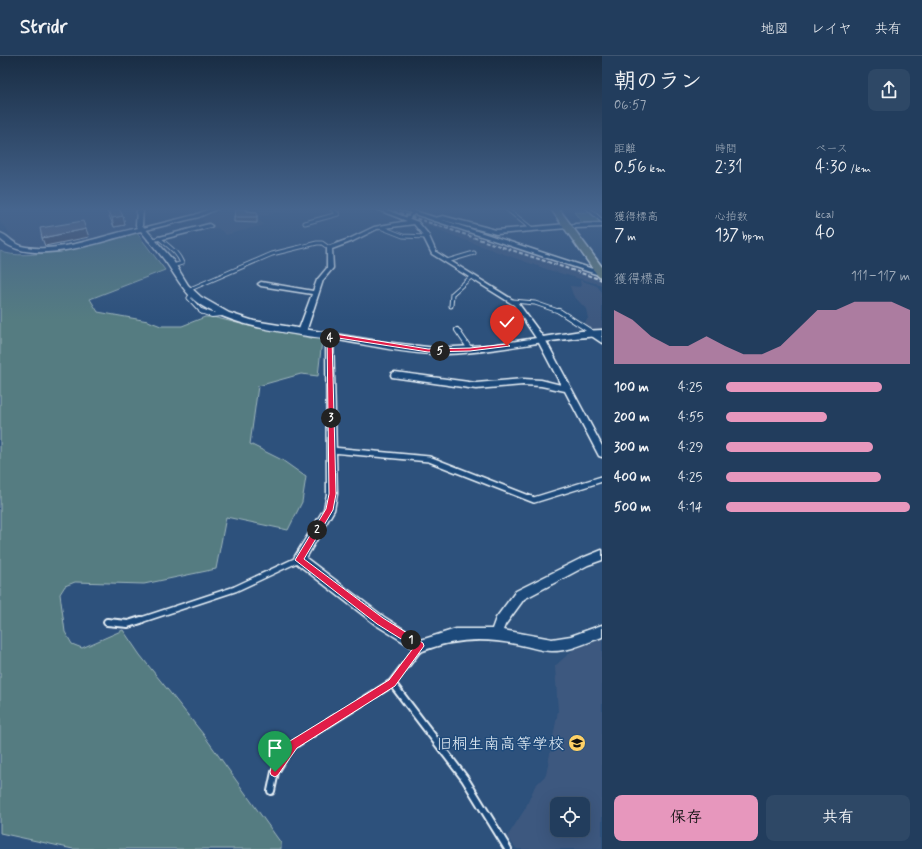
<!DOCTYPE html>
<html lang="ja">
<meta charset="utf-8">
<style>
:root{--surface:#223d5d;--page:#2e4866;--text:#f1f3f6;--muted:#a2aebc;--line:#3f5672;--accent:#e797bd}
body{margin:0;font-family:Mynerve,"Klee One",sans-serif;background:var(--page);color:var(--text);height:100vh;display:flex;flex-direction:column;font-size:15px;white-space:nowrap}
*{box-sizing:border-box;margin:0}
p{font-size:13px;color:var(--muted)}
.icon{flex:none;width:22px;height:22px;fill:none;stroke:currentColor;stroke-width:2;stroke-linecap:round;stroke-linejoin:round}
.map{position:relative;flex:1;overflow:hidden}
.side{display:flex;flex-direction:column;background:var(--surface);width:320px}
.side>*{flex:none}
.fabs{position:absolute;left:550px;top:741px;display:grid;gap:8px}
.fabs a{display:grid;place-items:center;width:40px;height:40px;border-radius:8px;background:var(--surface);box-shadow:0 4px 16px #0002,0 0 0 1px var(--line);font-size:20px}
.pin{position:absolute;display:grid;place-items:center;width:34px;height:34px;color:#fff;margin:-41px -17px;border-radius:50% 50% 50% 0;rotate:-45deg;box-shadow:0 0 4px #0007}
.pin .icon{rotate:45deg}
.km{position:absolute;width:20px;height:20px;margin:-10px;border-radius:50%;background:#222;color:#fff;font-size:11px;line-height:20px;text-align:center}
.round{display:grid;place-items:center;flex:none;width:42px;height:42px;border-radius:8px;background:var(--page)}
.overview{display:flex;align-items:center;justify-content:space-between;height:68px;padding:0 12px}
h1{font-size:22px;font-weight:600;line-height:30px}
.stats{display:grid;grid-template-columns:repeat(3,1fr);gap:6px;height:68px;padding:4px 12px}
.stats div{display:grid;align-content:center}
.stats b{font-size:17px;font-weight:600}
.stats small{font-size:11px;font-weight:400}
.stats p{font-size:11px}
.chart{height:112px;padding:8px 12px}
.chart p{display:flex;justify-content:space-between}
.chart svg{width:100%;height:72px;margin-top:4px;fill:var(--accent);opacity:.7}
.cta{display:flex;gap:8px;margin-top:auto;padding:8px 12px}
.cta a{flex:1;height:46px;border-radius:8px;background:var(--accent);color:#111;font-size:16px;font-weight:600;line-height:46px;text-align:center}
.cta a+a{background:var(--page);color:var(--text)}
ul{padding:0 12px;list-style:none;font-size:13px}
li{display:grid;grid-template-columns:64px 48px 1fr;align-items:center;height:30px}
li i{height:10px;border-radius:5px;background:var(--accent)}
header{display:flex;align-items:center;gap:24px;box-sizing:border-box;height:56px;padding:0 20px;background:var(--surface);border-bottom:1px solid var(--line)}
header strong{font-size:19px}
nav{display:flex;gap:22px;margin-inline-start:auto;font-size:14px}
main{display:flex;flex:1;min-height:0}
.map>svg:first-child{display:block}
.built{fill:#3e597f;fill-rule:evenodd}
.green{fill:#557b81;stroke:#9eb6bc}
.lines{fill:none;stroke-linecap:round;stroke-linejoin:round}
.service-far3-casing{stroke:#e8f1f8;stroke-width:5}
.service-far2-casing{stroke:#e8f1f8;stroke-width:6}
.service-far1-casing{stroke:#e8f1f8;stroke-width:8}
.service-casing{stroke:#e8f1f8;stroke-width:10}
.minor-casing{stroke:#e8f1f8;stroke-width:3}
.tertiary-casing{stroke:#e8f1f8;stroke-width:3}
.trunk-casing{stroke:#e8f1f8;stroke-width:3}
.service-far3{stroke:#1f4a7a;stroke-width:3}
.service-far2{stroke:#1f4a7a;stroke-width:4}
.service-far1{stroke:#1f4a7a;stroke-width:5}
.service{stroke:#1f4a7a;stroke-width:6}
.minor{fill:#1f4a7a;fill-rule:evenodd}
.tertiary{fill:#1f4a7a;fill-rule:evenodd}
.trunk{fill:#6a807d;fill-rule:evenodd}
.rail{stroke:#e8f1f8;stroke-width:2;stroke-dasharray:4 2;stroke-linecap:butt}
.wall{fill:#575e73;stroke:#e8f1f8}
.shaded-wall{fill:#474c5e;stroke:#e8f1f8}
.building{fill:#656d86;stroke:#e8f1f8}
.route{fill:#e11d48;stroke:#fff}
.labels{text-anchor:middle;stroke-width:3;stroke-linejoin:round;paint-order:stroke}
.near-poi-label{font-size:16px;fill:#e8f1f8;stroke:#1f4a7a;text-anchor:end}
</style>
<header>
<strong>Stridr</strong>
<nav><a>地図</a><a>レイヤ</a><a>共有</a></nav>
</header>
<main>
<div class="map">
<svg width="602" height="793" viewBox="0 0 602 793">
<rect width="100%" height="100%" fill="#2d517c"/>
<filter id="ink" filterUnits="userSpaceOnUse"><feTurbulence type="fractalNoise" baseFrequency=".025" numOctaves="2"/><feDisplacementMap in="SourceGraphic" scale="8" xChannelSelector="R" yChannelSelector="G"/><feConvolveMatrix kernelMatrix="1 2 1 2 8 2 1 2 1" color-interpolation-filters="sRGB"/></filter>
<g filter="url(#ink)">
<path class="built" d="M 0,153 L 136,153 L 135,168 L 131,172 L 92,182 L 50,190 L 28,191 L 18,188 L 12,184 L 6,171 L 0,167 Z
M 223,153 L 288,153 L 289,154 L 256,161 L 264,169 L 226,179 L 218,172 L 206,174 L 205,173 L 209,171 L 201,163 Z
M 413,159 L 602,221 L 602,229 L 549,214 L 470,186 L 411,163 L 411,160 Z
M 580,224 L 597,230 L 602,236 L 602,274 L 593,274 L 584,269 L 588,262 L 586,253 L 573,239 L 570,230 L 581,231 Z
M 602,583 L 602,793 L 517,793 L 507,781 L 525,753 L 535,730 L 546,719 L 558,655 L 555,610 L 574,593 ZM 557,748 L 583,748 L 583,774 L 557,774 Z"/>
<path class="green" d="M 574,156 L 589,156 L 601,167 L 583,168 Z
M 132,177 L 137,177 L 165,214 L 90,243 L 98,256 L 148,265 L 161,270 L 182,270 L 205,261 L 213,261 L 257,272 L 322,284 L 318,320 L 301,318 L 258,330 L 250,388 L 282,404 L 306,421 L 302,446 L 288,474 L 226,461 L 216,513 L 144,528 L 75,526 L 65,530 L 60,538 L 65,576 L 72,588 L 82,592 L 123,574 L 140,599 L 203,678 L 281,787 L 281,793 L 73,793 L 0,777 L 0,195 C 24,208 105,184 132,177 Z"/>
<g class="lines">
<g class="service-far3-casing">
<path id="service-far3" d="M 507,153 L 532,173
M 589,153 L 602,165
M 407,163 L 413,157
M 305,167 L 338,158 L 332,153
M 380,171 L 403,180 L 427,181
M 159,182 C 168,190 177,195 182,207 L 173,210
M 447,205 L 474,197
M 188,234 L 272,198 L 317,187 L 322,187 L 329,192
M 192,238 L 189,242 L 202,256
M 513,245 L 535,247 L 561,256
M 451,250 L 452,238 L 471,221"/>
</g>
<g class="service-far2-casing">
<path id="service-far2" d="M 201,255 L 212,259 L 222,258
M 559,255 L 593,277
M 457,274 L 470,293"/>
</g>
<g class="service-far1-casing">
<path id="service-far1" d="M 332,394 L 429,403 L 534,444 L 602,423
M 138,565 L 235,533 L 299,503"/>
</g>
<g class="service-casing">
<path id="service" d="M 107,566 L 128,568 L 141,564
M 392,627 L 465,723 L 508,793
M 271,735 L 275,716 L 290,691 L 392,627 L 420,590"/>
</g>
<g class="minor-casing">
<path id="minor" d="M 209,153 L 217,153 L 199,161 L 142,175 L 139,173 L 195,159 Z
M 376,153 L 384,153 L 418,166 L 428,178 L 436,196 L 518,247 L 546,285 L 602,390 L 602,401 L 599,400 L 565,335 L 541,330 L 523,329 L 476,333 L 392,321 L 391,319 L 392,317 L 395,316 L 476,327 L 523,323 L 541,324 L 561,329 L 538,285 L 514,249 L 432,198 L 422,178 L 414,168 L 377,173 L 353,185 L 332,193 L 333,212 L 323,224 L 306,276 L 305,278 L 299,278 L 298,276 L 312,238 L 261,230 L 258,228 L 261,226 L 313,235 L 317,224 L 327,212 L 327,191 L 349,183 L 374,171 L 407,165 Z
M 443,160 L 496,174 L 567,168 L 570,170 L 567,172 L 496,178 L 443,164 L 434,165 L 431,163 Z
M 602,167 L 602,171 L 575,172 L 572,170 L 575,168 Z
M 209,168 L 212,170 L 211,171 L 151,186 L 148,184 Z
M 590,275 L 596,275 L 602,281 L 602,287 L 590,279 Z
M 326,277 L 332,277 L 333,279 L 337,438 L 334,454 L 306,502 L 384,561 L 421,584 L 456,573 L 492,573 L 496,562 L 516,535 L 580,503 L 602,494 L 602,504 L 588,509 L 524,543 L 505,569 L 503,574 L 552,583 L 571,580 L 602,569 L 602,581 C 586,587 570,595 552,595 C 540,595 528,590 516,588 C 482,581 452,583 420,596 L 376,569 L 295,506 L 294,503 L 295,500 L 324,453 L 327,438 Z"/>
</g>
<g class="tertiary-casing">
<path id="tertiary" d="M 137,153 L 143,153 L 142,169 L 172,203 L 188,229 L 201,241 L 229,257 L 254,265 L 384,286 L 436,292 L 491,289 L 581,275 L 602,274 L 602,280 C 547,282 493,298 437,298 C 407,298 374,290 344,285 C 300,278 229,273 194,244 C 182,233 175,219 166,206 C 158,195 149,185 141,175 C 104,184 31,213 0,183 L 0,177 C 10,180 12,189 26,191 C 61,197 104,179 138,172 L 136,169 Z
M 399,153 L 409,153 L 602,216 L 602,220 Z"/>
</g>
<g class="trunk-casing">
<path id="trunk" d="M 551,153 L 559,153 L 602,211 L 602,221 L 598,220 Z"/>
</g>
<use href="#service-far3" class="service-far3"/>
<use href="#service-far2" class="service-far2"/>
<use href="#service-far1" class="service-far1"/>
<use href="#service" class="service"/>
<use href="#minor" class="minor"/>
<use href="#tertiary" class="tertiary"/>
<use href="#trunk" class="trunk"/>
<path class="rail" d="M 388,153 L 602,224"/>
</g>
<path class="wall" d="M 106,153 L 119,153 L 123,160 L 125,169 L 114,171 Z
M 236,153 L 247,153 L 248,155 L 257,156 L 257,167 L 234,166 L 234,161 Z"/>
<path class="shaded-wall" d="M 123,160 L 125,169 L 114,171 L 112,162 Z
M 86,173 L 89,181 L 45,190 L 42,182 Z"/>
<path class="building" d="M 108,153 L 119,153 L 123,160 L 112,162 Z
M 236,153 L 247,153 L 246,155 L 257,156 L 257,161 L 234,161 Z
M 83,165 L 86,173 L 42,182 L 40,172 Z"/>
</g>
<linearGradient id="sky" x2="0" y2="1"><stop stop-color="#192d44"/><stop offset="0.58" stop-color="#46658e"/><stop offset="1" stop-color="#46658e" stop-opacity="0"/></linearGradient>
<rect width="602" height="264" fill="url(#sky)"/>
<path class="route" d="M 329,277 L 428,293 L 470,292 L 507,288 L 510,290 L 470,295 L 428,296 L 332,281 L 336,438 L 333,454 L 304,503 L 383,562 L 423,587 L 424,590 L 395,630 L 297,692 L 278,719 L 275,721 L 271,719 L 270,716 L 271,712 L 290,685 L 389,624 L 414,591 L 377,568 L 295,504 L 326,453 L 329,438 L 327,279 Z"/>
<defs>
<g id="school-disc" transform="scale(0.9)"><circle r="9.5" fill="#ffd166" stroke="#1f4a7a"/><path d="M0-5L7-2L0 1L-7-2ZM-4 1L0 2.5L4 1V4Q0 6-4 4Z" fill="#111"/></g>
</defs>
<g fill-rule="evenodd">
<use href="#school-disc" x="577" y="687"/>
</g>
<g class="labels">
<g class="near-poi-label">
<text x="564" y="693">旧桐生南高等学校</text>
</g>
</g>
</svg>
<div class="fabs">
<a><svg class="icon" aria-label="locate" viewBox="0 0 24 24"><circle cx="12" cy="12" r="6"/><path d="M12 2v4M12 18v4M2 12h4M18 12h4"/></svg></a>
</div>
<div class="pin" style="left:275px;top:716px;background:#1e9e55"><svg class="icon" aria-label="arrive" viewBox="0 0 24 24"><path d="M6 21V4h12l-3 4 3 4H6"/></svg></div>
<div class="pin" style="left:507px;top:290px;background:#d93025"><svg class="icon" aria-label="check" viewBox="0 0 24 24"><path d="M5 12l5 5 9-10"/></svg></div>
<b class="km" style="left:411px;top:584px">1</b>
<b class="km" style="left:317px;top:474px">2</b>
<b class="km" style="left:331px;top:362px">3</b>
<b class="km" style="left:330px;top:282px">4</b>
<b class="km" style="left:440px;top:295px">5</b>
</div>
<section class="side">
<div class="overview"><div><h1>朝のラン</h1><p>06:57</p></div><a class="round"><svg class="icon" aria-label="share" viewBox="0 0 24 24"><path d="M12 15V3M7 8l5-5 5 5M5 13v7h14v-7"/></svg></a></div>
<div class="stats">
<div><p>距離</p><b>0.56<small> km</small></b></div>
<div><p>時間</p><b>2:31</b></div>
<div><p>ペース</p><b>4:30<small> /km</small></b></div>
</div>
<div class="stats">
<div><p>獲得標高</p><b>7<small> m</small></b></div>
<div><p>心拍数</p><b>137<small> bpm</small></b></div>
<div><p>kcal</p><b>40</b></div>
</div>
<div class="chart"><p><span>獲得標高</span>111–117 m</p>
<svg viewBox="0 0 160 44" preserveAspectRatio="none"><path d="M0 44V11L10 17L20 27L30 33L40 33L50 27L60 33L70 38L80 38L90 33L100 22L110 11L120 11L130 6L140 6L150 6L160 11V44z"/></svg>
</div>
<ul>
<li><b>100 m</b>4:25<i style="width:85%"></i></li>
<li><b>200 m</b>4:55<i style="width:55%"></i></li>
<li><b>300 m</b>4:29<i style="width:80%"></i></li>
<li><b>400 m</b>4:25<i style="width:84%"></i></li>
<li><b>500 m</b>4:14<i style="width:100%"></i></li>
</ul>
<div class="cta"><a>保存</a><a>共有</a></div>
</section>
</main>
